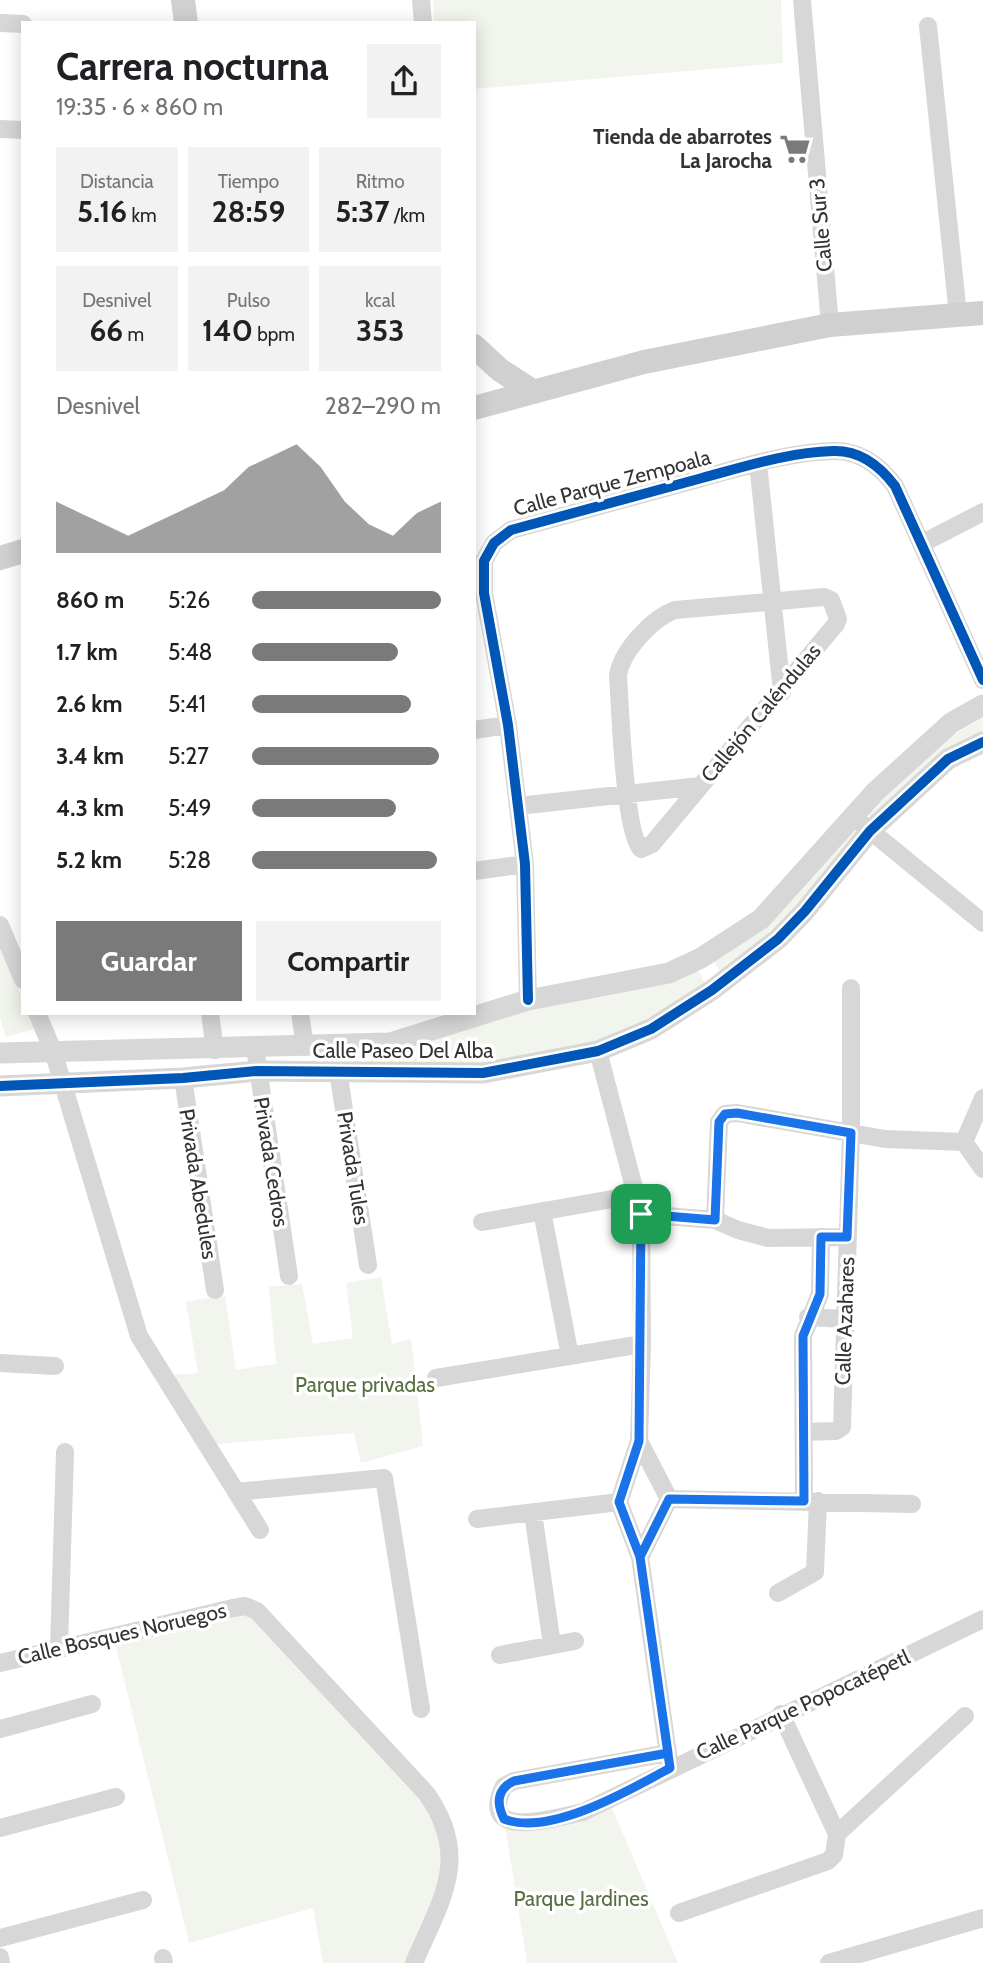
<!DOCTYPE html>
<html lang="es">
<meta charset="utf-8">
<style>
:root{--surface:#fff;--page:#f2f2f2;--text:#202124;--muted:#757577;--accent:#7a7a7a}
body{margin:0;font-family:Cabin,sans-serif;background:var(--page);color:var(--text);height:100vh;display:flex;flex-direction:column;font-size:26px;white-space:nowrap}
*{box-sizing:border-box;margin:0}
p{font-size:23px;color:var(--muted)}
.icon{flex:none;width:38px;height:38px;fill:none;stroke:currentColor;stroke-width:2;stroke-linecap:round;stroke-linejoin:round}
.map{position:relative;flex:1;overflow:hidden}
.side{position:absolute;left:21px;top:21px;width:455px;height:994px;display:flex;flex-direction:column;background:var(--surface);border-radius:0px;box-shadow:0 4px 18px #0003}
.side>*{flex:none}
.pin{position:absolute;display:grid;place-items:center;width:60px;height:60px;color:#fff;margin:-30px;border-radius:14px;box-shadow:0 4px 10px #0006}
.round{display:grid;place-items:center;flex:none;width:74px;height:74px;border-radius:0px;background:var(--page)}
.summary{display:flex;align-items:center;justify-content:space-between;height:119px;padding:0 35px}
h1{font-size:38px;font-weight:800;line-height:52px}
.stats{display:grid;grid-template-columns:repeat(3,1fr);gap:10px;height:119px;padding:7px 35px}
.stats div{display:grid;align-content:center;border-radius:0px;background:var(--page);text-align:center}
.stats b{font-size:30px;font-weight:800}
.stats small{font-size:19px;font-weight:400}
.stats p{font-size:19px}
.chart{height:196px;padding:14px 35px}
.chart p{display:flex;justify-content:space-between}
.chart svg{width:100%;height:126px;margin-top:7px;fill:var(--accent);opacity:.7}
.action{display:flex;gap:14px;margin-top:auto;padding:14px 35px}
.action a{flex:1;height:80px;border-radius:0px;background:var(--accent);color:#fff;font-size:28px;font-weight:800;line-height:80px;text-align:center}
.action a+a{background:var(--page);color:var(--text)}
ul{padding:0 35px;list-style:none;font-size:23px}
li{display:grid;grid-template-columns:112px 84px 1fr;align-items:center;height:52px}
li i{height:18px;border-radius:9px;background:var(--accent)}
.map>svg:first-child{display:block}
.green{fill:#f1f5ed}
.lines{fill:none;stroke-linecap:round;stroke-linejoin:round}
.minor{stroke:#d7d7d7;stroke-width:18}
.tertiary{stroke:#d7d7d7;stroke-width:21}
.secondary{stroke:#d0d0d0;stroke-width:24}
.cycleway-casing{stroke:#fff;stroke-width:15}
.cycleway{stroke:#0057b8;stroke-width:10}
.route-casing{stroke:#fff;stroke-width:14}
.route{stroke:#1a73e8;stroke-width:9}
.labels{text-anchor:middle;stroke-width:7;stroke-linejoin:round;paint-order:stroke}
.poi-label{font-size:21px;font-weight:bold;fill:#333;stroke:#fff;text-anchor:end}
.street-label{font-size:21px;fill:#333;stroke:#fff}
.park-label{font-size:21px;fill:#56703f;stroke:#fff}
</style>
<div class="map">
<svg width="983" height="1963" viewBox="0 0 983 1963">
<rect width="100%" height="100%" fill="#fff"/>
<path class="green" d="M 433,0 L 781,0 L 783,63 L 474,89 L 474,23 L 434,23 Z
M 983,717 L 983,735 L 875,823 L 866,813 L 944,741 Z
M 853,826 L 863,835 L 783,928 L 722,975 L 712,958 Z
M 0,940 L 23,1001 L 23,1013 L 27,1013 L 34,1029 L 6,1037 L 0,1018 Z
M 698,969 L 706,986 L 644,1028 L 556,1059 L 483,1071 L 372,1068 L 371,1049 Z
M 381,1277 L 392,1344 L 411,1339 L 423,1446 L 361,1463 L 354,1433 L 217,1444 L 170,1375 L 198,1373 L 186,1302 L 225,1295 L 236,1370 L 276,1364 L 269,1287 L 302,1284 L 313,1344 L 353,1338 L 346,1283 Z
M 245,1606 L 426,1793 L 452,1862 L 414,1963 L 323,1963 L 313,1908 L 189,1943 L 113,1635 Z
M 609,1801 L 678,1963 L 527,1963 L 504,1819 Z"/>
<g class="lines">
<path class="minor" d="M 421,0 L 423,23
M 802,0 L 830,325
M 0,23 L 23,24
M 928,26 L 958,315
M 0,129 L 23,130
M 758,463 L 782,692
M 923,543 L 983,512
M 824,597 L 831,600 L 838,619 L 836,624 L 652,844 L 641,849 C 624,832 620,705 618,675 C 622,651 652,618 675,610 Z
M 474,730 L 508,725
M 518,806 L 700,786
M 861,823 L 983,923
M 474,871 L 525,864
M 0,925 L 23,980
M 528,1000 L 525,864 L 508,725 L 484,593 L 484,561 L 494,543 L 511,530 C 574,513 638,496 702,478 C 743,467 789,452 833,451 C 860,450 880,466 895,486 L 983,680
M 37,1013 L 53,1051 L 139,1336 L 260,1530
M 210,1013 L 215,1050
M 300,1013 L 305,1047
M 255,1048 L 289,1276
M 598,1051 L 641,1214 L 642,1344 L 639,1441 L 619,1502 L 640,1557 L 670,1768
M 338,1071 L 368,1265
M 183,1078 L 215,1290
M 983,1098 L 964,1142 L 983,1169
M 542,1211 L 570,1356
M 641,1214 L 715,1220 L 738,1230 L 768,1238 L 847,1237
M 715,1220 L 719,1122 L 725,1114 L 737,1113 L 885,1139 L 964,1142
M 482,1222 L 635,1195
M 808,1317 L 845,1319
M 0,1363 L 55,1366
M 436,1378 L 642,1344
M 804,1432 L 836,1431 L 842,1427 L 851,1133 L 851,988
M 639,1441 L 669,1499 L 640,1557
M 236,1492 L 384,1478 L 421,1709
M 669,1499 L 912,1504
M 804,1501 L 803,1336 L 820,1294 L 821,1237
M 533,1513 L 552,1645
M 477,1519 L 619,1502
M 778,1593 L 815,1572 L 818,1501
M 59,1647 L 65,1452
M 500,1655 L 575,1641
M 0,1663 L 233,1608 L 245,1606 L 257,1611 L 426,1793 C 472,1857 441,1900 414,1963
M 781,1714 L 837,1834
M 0,1729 L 92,1704
M 668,1753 L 514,1781 L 504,1786 C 476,1843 557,1817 583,1812 L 983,1619
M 0,1828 L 116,1797
M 679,1913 L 828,1861 L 834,1855 L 837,1834 L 965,1716
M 0,1938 L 143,1900
M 0,1957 L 1,1963
M 163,1958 L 164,1963
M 829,1963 L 983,1918"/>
<path class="tertiary" d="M 0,1053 L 390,1043 L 528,1000 L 669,973 L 701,958 L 761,919 L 875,792 L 951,723 L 983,705
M 0,1086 L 183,1078 L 257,1071 L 483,1073 L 598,1051 L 651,1029 L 712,990 L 778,939 L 805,911 L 870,831 L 948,759 L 983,742"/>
<path class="secondary" d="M 183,0 L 186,23
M 474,346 L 500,370 L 534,392
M 474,408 L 644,362 L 830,325 L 983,313
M 0,558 L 23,551"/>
<g class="cycleway-casing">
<path id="cycleway" d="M 528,1000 L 525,864 L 508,725 L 484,593 L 484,561 L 494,543 L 511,530 C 574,513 638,496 702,478 C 743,467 789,452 833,451 C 860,450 880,466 895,486 L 983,680
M 0,1086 L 183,1078 L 257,1071 L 483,1073 L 598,1051 L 651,1029 L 712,990 L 778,939 L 805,911 L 870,831 L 948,759 L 983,742"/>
</g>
<use href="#cycleway" class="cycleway"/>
</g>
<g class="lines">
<g class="route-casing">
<path id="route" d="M 641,1214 L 639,1441 L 619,1502 L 640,1557 L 668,1753 L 514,1781 C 497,1789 496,1803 504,1819 C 549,1837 630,1790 670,1768 L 640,1557 L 669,1499 L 804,1501 L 803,1336 L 820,1294 L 821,1237 L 847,1237 L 851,1133 L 737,1113 L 725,1114 L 719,1122 L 715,1220 L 641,1214"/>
</g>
<use href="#route" class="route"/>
</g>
<defs>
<g id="supermarket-bare" transform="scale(2.415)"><path d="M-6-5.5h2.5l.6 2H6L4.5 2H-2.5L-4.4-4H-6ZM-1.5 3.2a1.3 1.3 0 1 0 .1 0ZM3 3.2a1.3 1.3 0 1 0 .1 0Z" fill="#7a7a7a" stroke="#fff" stroke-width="2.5" paint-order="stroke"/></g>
</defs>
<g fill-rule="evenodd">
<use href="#supermarket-bare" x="795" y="149"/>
</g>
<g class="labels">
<g class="poi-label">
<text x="772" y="144">Tienda de abarrotes<tspan x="772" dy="24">La Jarocha</tspan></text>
</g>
<g class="street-label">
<text transform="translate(821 225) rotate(-95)" y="7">Calle Sur 3</text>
<text transform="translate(612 483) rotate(-15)" y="7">Calle Parque Zempoala</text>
<text transform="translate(761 713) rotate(-50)" y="7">Callejón Caléndulas</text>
<text x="403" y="1058">Calle Paseo Del Alba</text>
<text transform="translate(271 1162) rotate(81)" y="7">Privada Cedros</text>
<text transform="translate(353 1168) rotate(81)" y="7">Privada Tules</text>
<text transform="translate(198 1184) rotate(81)" y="7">Privada Abedules</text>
<text transform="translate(845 1321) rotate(-88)" y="7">Calle Azahares</text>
<text transform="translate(122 1634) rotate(-13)" y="7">Calle Bosques Noruegos</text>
<text transform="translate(803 1705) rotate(-25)" y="7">Calle Parque Popocatépetl</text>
</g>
<g class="park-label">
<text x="365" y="1392">Parque privadas</text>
<text x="581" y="1906">Parque Jardines</text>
</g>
</g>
</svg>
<div class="pin" style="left:641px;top:1214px;background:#1e9e55"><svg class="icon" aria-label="arrive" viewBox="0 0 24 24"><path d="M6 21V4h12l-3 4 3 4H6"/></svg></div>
<section class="side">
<div class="summary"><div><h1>Carrera nocturna</h1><p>19:35 · 6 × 860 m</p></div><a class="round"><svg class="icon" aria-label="share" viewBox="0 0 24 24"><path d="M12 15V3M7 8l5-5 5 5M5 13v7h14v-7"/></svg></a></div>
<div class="stats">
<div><p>Distancia</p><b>5.16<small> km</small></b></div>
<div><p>Tiempo</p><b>28:59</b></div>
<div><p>Ritmo</p><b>5:37<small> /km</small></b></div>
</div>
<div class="stats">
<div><p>Desnivel</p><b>66<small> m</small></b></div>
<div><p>Pulso</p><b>140<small> bpm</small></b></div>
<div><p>kcal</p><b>353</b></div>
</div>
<div class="chart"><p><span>Desnivel</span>282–290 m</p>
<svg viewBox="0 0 160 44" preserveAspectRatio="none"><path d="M0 44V26L10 30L20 34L30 38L40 34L50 30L60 26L70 22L80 14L90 10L100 6L110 14L120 26L130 34L140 38L150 30L160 26V44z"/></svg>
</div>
<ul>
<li><b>860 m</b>5:26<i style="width:100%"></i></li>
<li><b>1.7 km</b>5:48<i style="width:77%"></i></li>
<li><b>2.6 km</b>5:41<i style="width:84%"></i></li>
<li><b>3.4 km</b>5:27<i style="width:99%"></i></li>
<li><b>4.3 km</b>5:49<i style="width:76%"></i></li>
<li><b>5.2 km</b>5:28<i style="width:98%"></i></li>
</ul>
<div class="action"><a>Guardar</a><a>Compartir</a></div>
</section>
</div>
